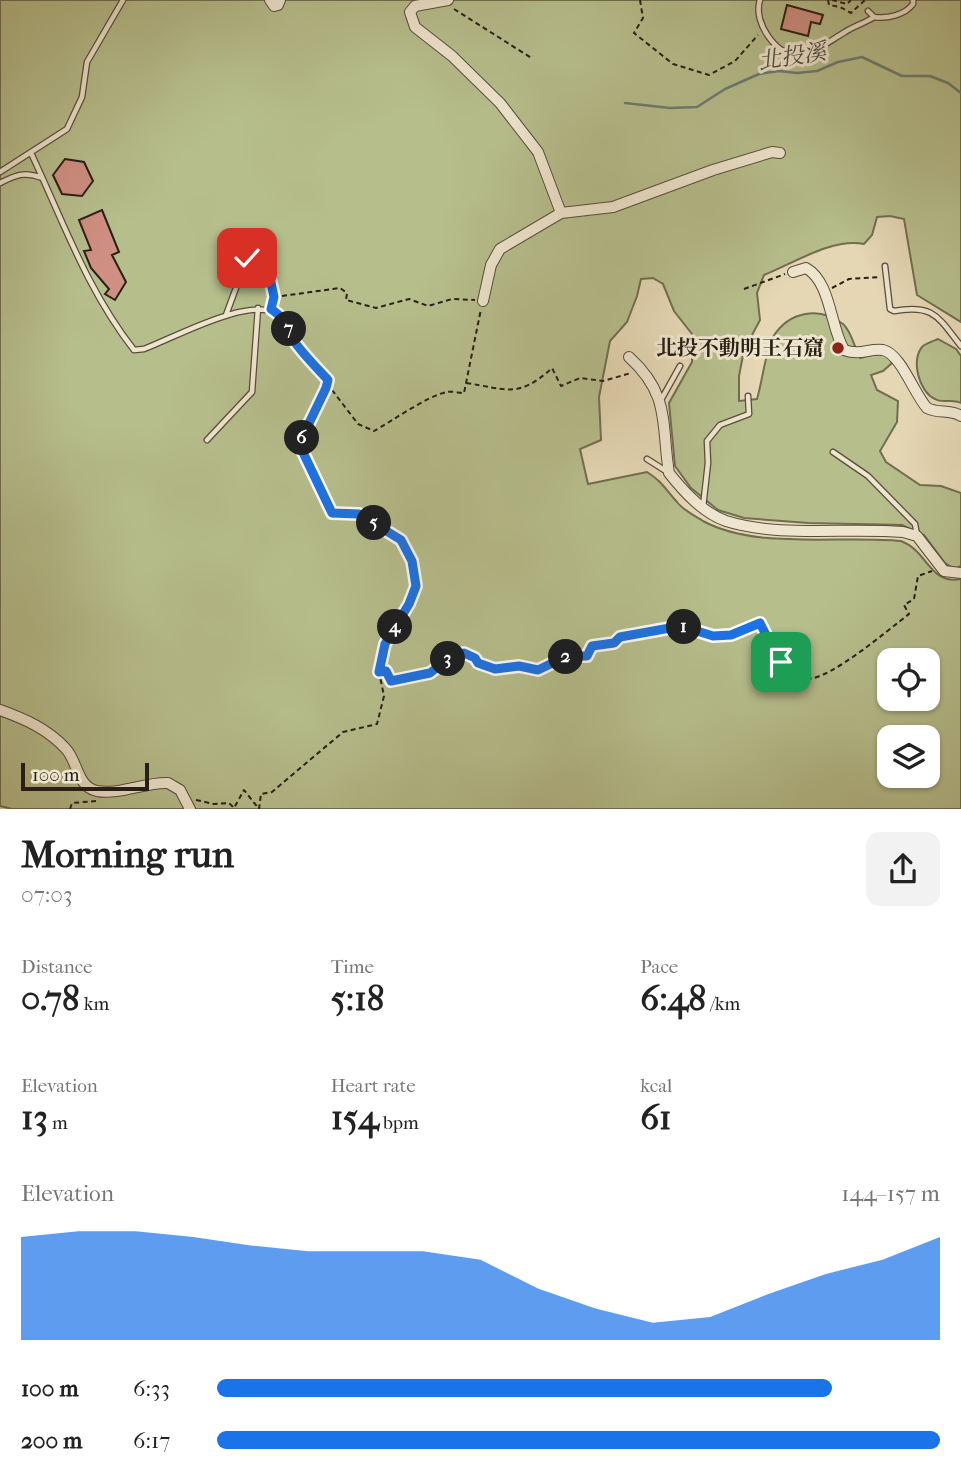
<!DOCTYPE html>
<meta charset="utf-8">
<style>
:root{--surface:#fff;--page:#f2f2f2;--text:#222;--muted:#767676;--accent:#1a73e8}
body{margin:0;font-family:"IM FELL French Canon","Noto Serif TC",serif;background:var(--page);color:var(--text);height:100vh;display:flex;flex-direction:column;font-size:26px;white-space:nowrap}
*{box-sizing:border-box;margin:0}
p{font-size:23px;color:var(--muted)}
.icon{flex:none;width:38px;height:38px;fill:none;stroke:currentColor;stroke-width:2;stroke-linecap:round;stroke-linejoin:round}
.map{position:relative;height:809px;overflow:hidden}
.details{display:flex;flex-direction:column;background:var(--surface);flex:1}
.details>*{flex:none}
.tools{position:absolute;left:877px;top:648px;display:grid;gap:14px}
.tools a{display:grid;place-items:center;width:63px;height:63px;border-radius:14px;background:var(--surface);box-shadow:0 2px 5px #0004;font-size:35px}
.scale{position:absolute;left:21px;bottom:18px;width:128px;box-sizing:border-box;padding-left:7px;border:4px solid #291f14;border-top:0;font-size:19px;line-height:24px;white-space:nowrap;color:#291f14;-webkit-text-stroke:5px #eee5ce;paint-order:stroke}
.pin{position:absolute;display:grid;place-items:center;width:60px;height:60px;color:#fff;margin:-30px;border-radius:14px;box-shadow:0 4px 10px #0006}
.km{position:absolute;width:35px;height:35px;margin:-18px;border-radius:50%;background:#222;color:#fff;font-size:19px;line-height:35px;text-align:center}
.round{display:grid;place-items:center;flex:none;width:74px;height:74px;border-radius:14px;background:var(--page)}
.headline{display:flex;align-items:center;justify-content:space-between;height:119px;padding:0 21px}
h1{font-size:38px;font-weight:800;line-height:52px}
.metrics{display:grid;grid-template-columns:repeat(3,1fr);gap:10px;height:119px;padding:7px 21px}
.metrics div{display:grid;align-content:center}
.metrics b{font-size:35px;font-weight:800}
.metrics small{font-size:19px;font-weight:400}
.metrics p{font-size:19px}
.chart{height:196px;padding:14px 21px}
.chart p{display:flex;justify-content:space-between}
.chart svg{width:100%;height:126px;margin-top:7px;fill:var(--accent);opacity:.7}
ul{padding:0 21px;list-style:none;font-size:23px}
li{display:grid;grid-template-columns:112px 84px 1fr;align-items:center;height:52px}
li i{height:18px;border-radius:9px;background:var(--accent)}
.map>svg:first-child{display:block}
.green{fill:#b6be8c;stroke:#706e50;stroke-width:2;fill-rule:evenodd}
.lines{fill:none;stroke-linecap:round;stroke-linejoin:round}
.stream{stroke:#6a7b72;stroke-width:2.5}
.building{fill:#d08f83;stroke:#291f14;stroke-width:2}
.lane-casing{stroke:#584d3c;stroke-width:7}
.street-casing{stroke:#584d3c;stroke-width:12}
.path{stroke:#291f14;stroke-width:2;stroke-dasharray:5 3.5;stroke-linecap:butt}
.lane{stroke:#eee5ce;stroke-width:4.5}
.street{stroke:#eee5ce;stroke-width:10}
.route-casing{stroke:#fff;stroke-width:14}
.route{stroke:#1a73e8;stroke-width:9}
.poi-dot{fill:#8f2418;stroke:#eee5ce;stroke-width:2.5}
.labels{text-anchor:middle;stroke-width:6;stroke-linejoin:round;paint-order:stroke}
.poi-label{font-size:21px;font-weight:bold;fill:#291f14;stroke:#eee5ce;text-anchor:end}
.water-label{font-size:23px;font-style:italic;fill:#4a4d43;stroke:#eee5ce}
</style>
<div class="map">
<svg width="961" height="809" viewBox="0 0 961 809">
<rect width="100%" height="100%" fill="#e5d7b4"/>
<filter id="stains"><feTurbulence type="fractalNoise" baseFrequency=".00286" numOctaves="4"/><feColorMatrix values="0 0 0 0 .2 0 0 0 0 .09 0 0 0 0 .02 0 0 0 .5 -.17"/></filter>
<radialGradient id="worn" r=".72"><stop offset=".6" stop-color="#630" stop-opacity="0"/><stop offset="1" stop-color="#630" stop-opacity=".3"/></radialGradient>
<path class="green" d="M 0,0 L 961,0 L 961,322 L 917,295 L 904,219 L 890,216 L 877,217 L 872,235 L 864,244 C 832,238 794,263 764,275 L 757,293 L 760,320 L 744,350 L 739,376 L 739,401 L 757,399 C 762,383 766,349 773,337 C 789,311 820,306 843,324 C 851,330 855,349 860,358 L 880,353 L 887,355 L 892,363 L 883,371 L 871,375 L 877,390 L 898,401 L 897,422 L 880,451 L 886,462 L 920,485 L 941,486 L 961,493 L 961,566 L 955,569 L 945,563 L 924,535 L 902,525 L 808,523 L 744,518 L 718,510 L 691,488 L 675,466 L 669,403 L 692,362 L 692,334 L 674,311 L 663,284 L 653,278 L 641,279 L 637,296 L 627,322 L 610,341 L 599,397 L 601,440 L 580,449 L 588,484 L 647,472 C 664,483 664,488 677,502 C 683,510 695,516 703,521 C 756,550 841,535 901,541 C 928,551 929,585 961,579 L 961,809 L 12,809 L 0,806 ZM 889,660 L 928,660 L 928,698 L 889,698 ZM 889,737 L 928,737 L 928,775 L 889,775 Z
M 938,339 L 956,349 L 961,356 L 961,403 C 952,398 943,404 935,399 C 919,392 910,359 923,346 C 927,343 933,341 938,339 Z"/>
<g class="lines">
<path class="stream" d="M 625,103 L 670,108 L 697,107 L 725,89 L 759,74 L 779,71 L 797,73 L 817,71 L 838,62 L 862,57 L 902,76 L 930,76 L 948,83 L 961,93"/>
</g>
<path class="building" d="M 787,5 L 823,15 L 820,24 L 811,22 L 808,36 L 781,29 Z
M 65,159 L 84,162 L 93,181 L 82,196 L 62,194 L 53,175 Z
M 102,210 L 119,252 L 112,255 L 126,282 L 115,300 L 105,294 L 109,289 L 91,268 L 84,251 L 91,250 L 79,220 Z"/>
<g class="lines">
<g class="lane-casing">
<path id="lane" d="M 760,0 C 756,12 761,26 768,36 C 793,72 818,48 845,32 C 854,26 865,23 874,17
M 868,11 L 874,17
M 874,17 C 887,19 905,15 913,4 L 913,0
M 31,153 C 63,221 87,290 134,350 L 144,349 C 174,338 254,293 280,316 C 288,322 287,331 292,339 C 301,354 316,367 328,380 L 326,389 L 299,444 L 332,513 L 359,514
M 0,172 L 67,129 L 82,97 L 87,62 L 123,0
M 0,183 C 16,175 24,171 42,178
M 885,266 L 890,309 L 894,311 C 934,304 938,317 961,346
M 226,315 L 247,258 L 265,254 L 274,297 L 271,309
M 661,400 L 680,366
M 207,440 L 252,392 L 258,308
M 833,452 L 868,476 L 915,524 L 917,535
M 647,459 L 669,473
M 703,507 L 708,463 L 707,441 L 720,425 L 749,414 L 748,396"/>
</g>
<g class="street-casing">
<path id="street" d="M 270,0 L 274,6 L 278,5 L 280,0
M 448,0 L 415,6 L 410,12 L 415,27 L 452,56 L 500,103 L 538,152 L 561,213 L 500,249 L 491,265 L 483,301
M 561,213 L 613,207 L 713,170 L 772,152 L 780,153
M 793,272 L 806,268 C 831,282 830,326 844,350 C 861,356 869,348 883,350 C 901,354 914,394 927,408 C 938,414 950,409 961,416
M 629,357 C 671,395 661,425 669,473 C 684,492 703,513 726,521 C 780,538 847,527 903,532 L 917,536 L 944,571 L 961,573
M 0,710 C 25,719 48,729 66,749 C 78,762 77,787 97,791 C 120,795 145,782 168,783 L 180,790 L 190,809"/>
</g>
<path class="path" d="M 640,0 L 643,18 L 634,33 L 673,64 L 709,75 L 735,61 L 758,35
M 828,0 L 829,5 L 840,7 L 851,13 L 865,0
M 832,0 L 847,4 L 851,0
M 454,9 L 533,59
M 832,288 L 849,279 L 880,277
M 744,289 L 785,274
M 282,296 L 340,288 L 347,293 L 346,300 L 376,308 L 409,299 L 428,306 L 452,299 L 475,300
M 466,383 C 507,389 518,399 552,368 L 561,386 L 580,378 L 603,381 L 631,373
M 332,390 L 358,424 L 374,431 C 392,421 429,395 447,392 C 452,391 459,393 464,393 L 481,309
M 464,653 L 475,658 L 478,663 L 495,669 L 519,666 L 538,670 L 567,656 L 587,656 L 592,646 L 614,643 L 620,637 L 681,626 L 713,636 L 731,635 L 760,623 L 773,649 L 774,662 L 781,662 C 789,671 794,679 807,679 C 831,679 888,630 909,614 L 904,605 L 914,599 L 918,576 L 932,571
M 380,672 L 386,672 L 391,681 C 403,678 418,679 430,673 C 442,667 448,656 462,653
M 196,800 L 214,804 L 229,803 L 234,808 L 244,790 L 259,809 L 261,794 L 272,792 L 343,732 L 377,724 L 384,696 L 379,672 L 385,644 L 409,604 L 416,586 L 412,561 L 401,540 L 363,516
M 70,809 L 72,803 L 96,801"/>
<use href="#lane" class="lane"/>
<use href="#street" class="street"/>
</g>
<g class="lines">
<g class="route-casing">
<path id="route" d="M 247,258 L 265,254 L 274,297 L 271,309 C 291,323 283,325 294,341 C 303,354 316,367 328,380 L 326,388 L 299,444 L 332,513 L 359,514 L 401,540 L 412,561 L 416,586 L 409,604 L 385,644 L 379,672 L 386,671 L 391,681 L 430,673 L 452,656 L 464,653 L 475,658 L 478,663 L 495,669 L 519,666 L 538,670 L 567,656 L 587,656 L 592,646 L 614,643 L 620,637 L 681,626 L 713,636 L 731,635 L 760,623 L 773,649 L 774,662 L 781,662"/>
</g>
<use href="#route" class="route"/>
</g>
<circle class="poi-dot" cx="838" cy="348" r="7"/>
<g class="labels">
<g class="poi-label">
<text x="824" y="355">北投不動明王石窟</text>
</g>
<g class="water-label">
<text transform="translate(792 56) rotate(-9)" y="8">北投溪</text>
</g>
</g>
<rect width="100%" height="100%" filter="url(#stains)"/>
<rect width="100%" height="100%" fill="url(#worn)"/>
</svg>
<div class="tools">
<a><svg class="icon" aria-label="locate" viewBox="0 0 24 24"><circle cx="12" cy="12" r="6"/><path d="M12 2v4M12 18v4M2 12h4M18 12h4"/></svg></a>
<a><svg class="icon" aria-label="layers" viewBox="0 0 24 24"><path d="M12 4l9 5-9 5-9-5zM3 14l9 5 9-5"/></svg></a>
</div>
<div class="scale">100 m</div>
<div class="pin" style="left:781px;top:662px;background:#1e9e55"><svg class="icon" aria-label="arrive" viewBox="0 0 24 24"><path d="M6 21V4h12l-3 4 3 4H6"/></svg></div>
<div class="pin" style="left:247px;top:258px;background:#d93025"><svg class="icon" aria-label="check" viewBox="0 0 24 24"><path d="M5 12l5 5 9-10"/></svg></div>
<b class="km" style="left:684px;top:627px">1</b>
<b class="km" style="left:566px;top:657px">2</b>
<b class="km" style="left:448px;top:659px">3</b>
<b class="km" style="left:395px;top:627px">4</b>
<b class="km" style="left:374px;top:523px">5</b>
<b class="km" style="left:302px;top:438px">6</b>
<b class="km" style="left:289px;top:329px">7</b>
</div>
<section class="details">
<div class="headline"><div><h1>Morning run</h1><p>07:03</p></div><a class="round"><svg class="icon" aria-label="share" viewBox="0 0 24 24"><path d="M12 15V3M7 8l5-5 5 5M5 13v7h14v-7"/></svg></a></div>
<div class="metrics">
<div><p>Distance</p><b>0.78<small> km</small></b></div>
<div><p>Time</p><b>5:18</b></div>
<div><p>Pace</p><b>6:48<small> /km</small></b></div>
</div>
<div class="metrics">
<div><p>Elevation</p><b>13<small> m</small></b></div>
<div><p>Heart rate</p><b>154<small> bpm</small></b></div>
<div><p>kcal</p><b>61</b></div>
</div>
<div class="chart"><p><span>Elevation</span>144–157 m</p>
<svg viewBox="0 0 160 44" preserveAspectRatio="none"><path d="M0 44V8L10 6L20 6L30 8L40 11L50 13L60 13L70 13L80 16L90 26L100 33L110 38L120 36L130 28L140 21L150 16L160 8V44z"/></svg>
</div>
<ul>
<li><b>100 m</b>6:33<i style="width:85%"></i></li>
<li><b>200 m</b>6:17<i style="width:100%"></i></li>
</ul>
</section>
